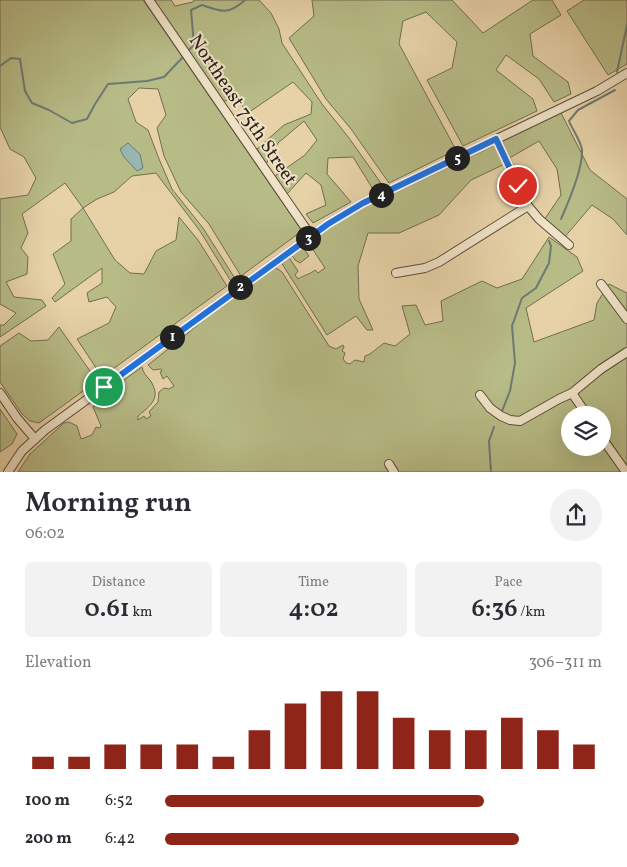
<!DOCTYPE html>
<meta charset="utf-8">
<style>
:root{--surface:#fff;--page:#f2f2f3;--text:#2b2b33;--muted:#7c7c81;--accent:#8f2418}
body{margin:0;font-family:Vollkorn,serif;background:var(--page);color:var(--text);height:100vh;display:flex;flex-direction:column;font-size:19px;white-space:nowrap}
*{box-sizing:border-box;margin:0}
p{font-size:16px;color:var(--muted)}
.icon{flex:none;width:28px;height:28px;fill:none;stroke:currentColor;stroke-width:2;stroke-linecap:round;stroke-linejoin:round}
.map{position:relative;height:472px;overflow:hidden}
.sheet{display:flex;flex-direction:column;background:var(--surface);flex:1}
.sheet>*{flex:none}
.tools{position:absolute;left:561px;top:406px;display:grid;gap:10px}
.tools a{display:grid;place-items:center;width:50px;height:50px;border-radius:50%;background:var(--surface);box-shadow:0 5px 20px #0002;font-size:25px}
.pin{position:absolute;display:grid;place-items:center;width:42px;height:42px;color:#fff;margin:-21px;border:2px solid #fff;border-radius:50%;box-shadow:0 1px 5px #0007}
.km{position:absolute;width:25px;height:25px;margin:-12px;border-radius:50%;background:#222;color:#fff;font-size:14px;line-height:25px;text-align:center}
.round{display:grid;place-items:center;flex:none;width:52px;height:52px;border-radius:26px;background:var(--page)}
.overview{display:flex;align-items:center;justify-content:space-between;height:85px;padding:0 25px}
h1{font-size:28px;font-weight:600;line-height:38px}
.stats{display:grid;grid-template-columns:repeat(3,1fr);gap:8px;height:85px;padding:5px 25px}
.stats div{display:grid;align-content:center;border-radius:8px;background:var(--page);text-align:center}
.stats b{font-size:25px;font-weight:600}
.stats small{font-size:14px;font-weight:400}
.stats p{font-size:14px}
.chart{height:140px;padding:10px 25px}
.chart p{display:flex;justify-content:space-between}
.chart svg{width:100%;height:90px;margin-top:5px;stroke:var(--accent);stroke-width:6}
ul{padding:0 25px;list-style:none;font-size:16px}
li{display:grid;grid-template-columns:80px 60px 1fr;align-items:center;height:38px}
li i{height:12px;border-radius:6px;background:var(--accent)}
.map>svg:first-child{display:block}
.green{fill:#b7bb86;stroke:#726d50;fill-rule:evenodd}
.water{fill:#98b6b0;stroke:#6d7a74}
.lines{fill:none;stroke-linecap:round;stroke-linejoin:round}
.stream{stroke:#6d7a74;stroke-width:2}
.minor-casing{stroke:#5b4c3d;stroke-width:10}
.minor{stroke:#efe2c6;stroke-width:8}
.route-casing{stroke:#fff;stroke-width:10}
.route{stroke:#1a73e8;stroke-width:6}
.labels{text-anchor:middle;stroke-width:4;stroke-linejoin:round;paint-order:stroke}
.street-label{font-size:19px;fill:#2c1f19;stroke:#efe2c6}
</style>
<div class="map">
<svg width="627" height="472" viewBox="0 0 627 472">
<rect width="100%" height="100%" fill="#e7d2a8"/>
<filter id="stains"><feTurbulence type="fractalNoise" baseFrequency=".004" numOctaves="4"/><feColorMatrix values="0 0 0 0 .2 0 0 0 0 .09 0 0 0 0 .02 0 0 0 .5 -.17"/></filter>
<radialGradient id="worn" r=".72"><stop offset=".6" stop-color="#630" stop-opacity="0"/><stop offset="1" stop-color="#630" stop-opacity=".3"/></radialGradient>
<path class="green" d="M 0,0 L 143,0 L 302,231 L 241,276 L 209,224 L 181,192 L 164,156 L 157,128 L 166,115 L 158,89 L 139,88 L 128,99 L 136,122 L 148,130 L 159,159 L 172,189 L 203,228 L 236,280 L 232,283 L 200,231 L 156,173 L 132,176 L 114,192 L 97,199 L 83,208 L 115,260 L 130,273 L 144,274 L 156,251 L 176,240 L 179,217 L 198,240 L 227,286 L 102,377 L 77,339 L 109,323 L 116,307 L 107,297 L 89,302 L 87,293 L 102,283 L 102,268 L 55,302 L 52,298 L 65,284 L 53,254 L 71,241 L 71,219 L 83,208 L 65,183 L 22,214 L 28,233 L 21,248 L 28,257 L 27,274 L 6,282 L 14,297 L 42,300 L 46,306 L 0,337 L 0,325 L 4,325 L 16,313 L 0,304 L 0,199 L 28,195 L 36,178 L 24,157 L 10,149 L 0,127 Z
M 153,0 L 171,0 L 175,6 L 193,2 L 194,0 L 259,0 L 271,13 L 279,29 L 282,43 L 322,104 L 349,138 L 383,186 L 374,191 L 353,157 L 328,158 L 327,174 L 351,202 L 313,223 L 306,214 L 326,205 L 321,185 L 306,173 L 287,194 L 275,176 L 305,155 L 317,140 L 304,121 L 278,143 L 266,164 L 257,149 L 284,125 L 311,114 L 312,102 L 293,82 L 248,113 L 237,100 L 223,101 Z
M 312,0 L 452,0 L 483,33 L 533,0 L 552,0 L 561,15 L 530,34 L 533,56 L 568,82 L 571,94 L 554,102 L 539,79 L 506,55 L 496,70 L 533,99 L 537,111 L 463,146 L 427,80 L 452,68 L 457,42 L 426,12 L 403,21 L 399,44 L 456,150 L 389,183 L 351,129 L 326,99 L 289,38 L 314,16 Z
M 584,0 L 627,0 L 627,64 L 608,75 L 567,11 Z
M 559,109 L 590,170 L 627,199 L 627,235 L 613,219 L 592,205 L 563,239 L 542,223 L 561,195 L 557,169 L 539,141 L 506,160 L 507,163 L 471,180 L 439,215 L 399,233 L 368,233 L 358,266 L 359,299 L 373,330 L 367,330 L 356,316 L 327,335 L 281,262 L 288,258 L 290,259 L 298,271 L 295,275 L 298,279 C 304,275 309,275 315,270 L 318,273 L 325,268 L 306,239 L 328,224 Z
M 549,237 L 577,257 L 583,271 L 526,308 L 534,342 L 594,320 L 597,303 L 609,284 L 627,293 L 627,472 L 18,472 L 30,454 L 64,423 L 69,422 L 77,426 L 81,439 L 92,435 L 96,427 L 100,428 L 101,426 L 93,407 L 96,405 L 95,401 L 142,367 C 143,372 146,376 150,380 C 162,398 151,405 138,416 L 138,420 L 144,416 L 146,419 L 151,416 L 149,412 L 158,402 L 159,392 L 164,388 L 169,389 L 174,386 L 167,376 L 163,379 L 160,372 L 162,371 L 161,369 L 153,370 L 148,365 C 191,333 229,296 272,264 L 276,269 L 278,269 L 282,272 L 329,346 L 336,349 L 343,345 L 344,347 L 342,351 L 345,353 L 343,359 L 346,363 L 350,364 L 355,360 L 364,362 L 365,356 L 370,354 L 384,343 L 395,346 L 410,334 L 402,306 L 416,305 L 425,325 L 443,321 L 441,301 L 482,281 L 497,288 L 522,279 ZM 570,415 L 602,415 L 602,448 L 570,448 Z
M 302,246 L 309,256 L 300,263 L 295,260 L 292,255 Z
M 59,327 L 97,381 L 39,423 L 30,421 L 22,414 L 0,382 L 0,346 L 19,333 L 31,341 L 48,340 Z
M 0,409 L 17,434 L 12,444 L 0,452 Z"/>
<path class="water" d="M 128,143 L 140,154 L 143,168 L 137,171 L 124,157 L 120,149 Z"/>
<g class="lines">
<path class="stream" d="M 189,50 L 194,45 L 191,10 L 202,5 C 221,12 229,15 245,0
M 0,66 L 11,58 L 20,59 L 25,91 L 32,103 L 49,110 L 72,123 L 87,119 L 95,104 L 108,84 L 147,81 L 164,77 L 183,57
M 617,72 L 627,25
M 561,219 C 569,201 583,169 582,150 C 581,141 572,129 569,121 L 578,110 L 615,90
M 502,411 L 510,391 L 515,363 L 512,326 L 522,298 L 536,288 L 549,263 L 551,246 L 549,241
M 491,472 L 489,441 L 494,427"/>
<g class="minor-casing">
<path id="minor" d="M 149,0 L 311,236
M 496,139 L 528,206 L 539,219 L 569,245
M 396,273 L 425,268 L 439,262 L 528,206
M 601,284 L 627,319
M 0,393 L 17,418 L 35,439
M 572,393 L 587,415
M 480,395 L 490,408 L 501,416 L 510,420 L 520,421 L 559,399 L 572,393 L 601,369 L 627,352
M 602,438 L 626,472
M 389,464 L 394,472
M 8,472 L 22,451 L 45,430 L 328,224 L 363,203 L 597,91 L 627,73"/>
</g>
<use href="#minor" class="minor"/>
</g>
<g class="lines">
<g class="route-casing">
<path id="route" d="M 104,387 L 328,224 L 363,203 L 496,139 L 518,186"/>
</g>
<use href="#route" class="route"/>
</g>
<g class="labels">
<g class="street-label">
<text transform="translate(244 109) rotate(56)" y="7">Northeast 75th Street</text>
</g>
</g>
<rect width="100%" height="100%" filter="url(#stains)"/>
<rect width="100%" height="100%" fill="url(#worn)"/>
</svg>
<div class="tools">
<a><svg class="icon" aria-label="layers" viewBox="0 0 24 24"><path d="M12 4l9 5-9 5-9-5zM3 14l9 5 9-5"/></svg></a>
</div>
<div class="pin" style="left:104px;top:387px;background:#1e9e55"><svg class="icon" aria-label="arrive" viewBox="0 0 24 24"><path d="M6 21V4h12l-3 4 3 4H6"/></svg></div>
<div class="pin" style="left:518px;top:186px;background:#d93025"><svg class="icon" aria-label="check" viewBox="0 0 24 24"><path d="M5 12l5 5 9-10"/></svg></div>
<b class="km" style="left:172px;top:337px">1</b>
<b class="km" style="left:240px;top:287px">2</b>
<b class="km" style="left:308px;top:238px">3</b>
<b class="km" style="left:381px;top:195px">4</b>
<b class="km" style="left:457px;top:158px">5</b>
</div>
<section class="sheet">
<div class="overview"><div><h1>Morning run</h1><p>06:02</p></div><a class="round"><svg class="icon" aria-label="share" viewBox="0 0 24 24"><path d="M12 15V3M7 8l5-5 5 5M5 13v7h14v-7"/></svg></a></div>
<div class="stats">
<div><p>Distance</p><b>0.61<small> km</small></b></div>
<div><p>Time</p><b>4:02</b></div>
<div><p>Pace</p><b>6:36<small> /km</small></b></div>
</div>
<div class="chart"><p><span>Elevation</span>306–311 m</p>
<svg viewBox="0 0 160 44" preserveAspectRatio="none"><path d="M5 44V38M15 44V38M25 44V32M35 44V32M45 44V32M55 44V38M65 44V25M75 44V12M85 44V6M95 44V6M105 44V19M115 44V25M125 44V25M135 44V19M145 44V25M155 44V32"/></svg>
</div>
<ul>
<li><b>100 m</b>6:52<i style="width:73%"></i></li>
<li><b>200 m</b>6:42<i style="width:81%"></i></li>
</ul>
</section>
